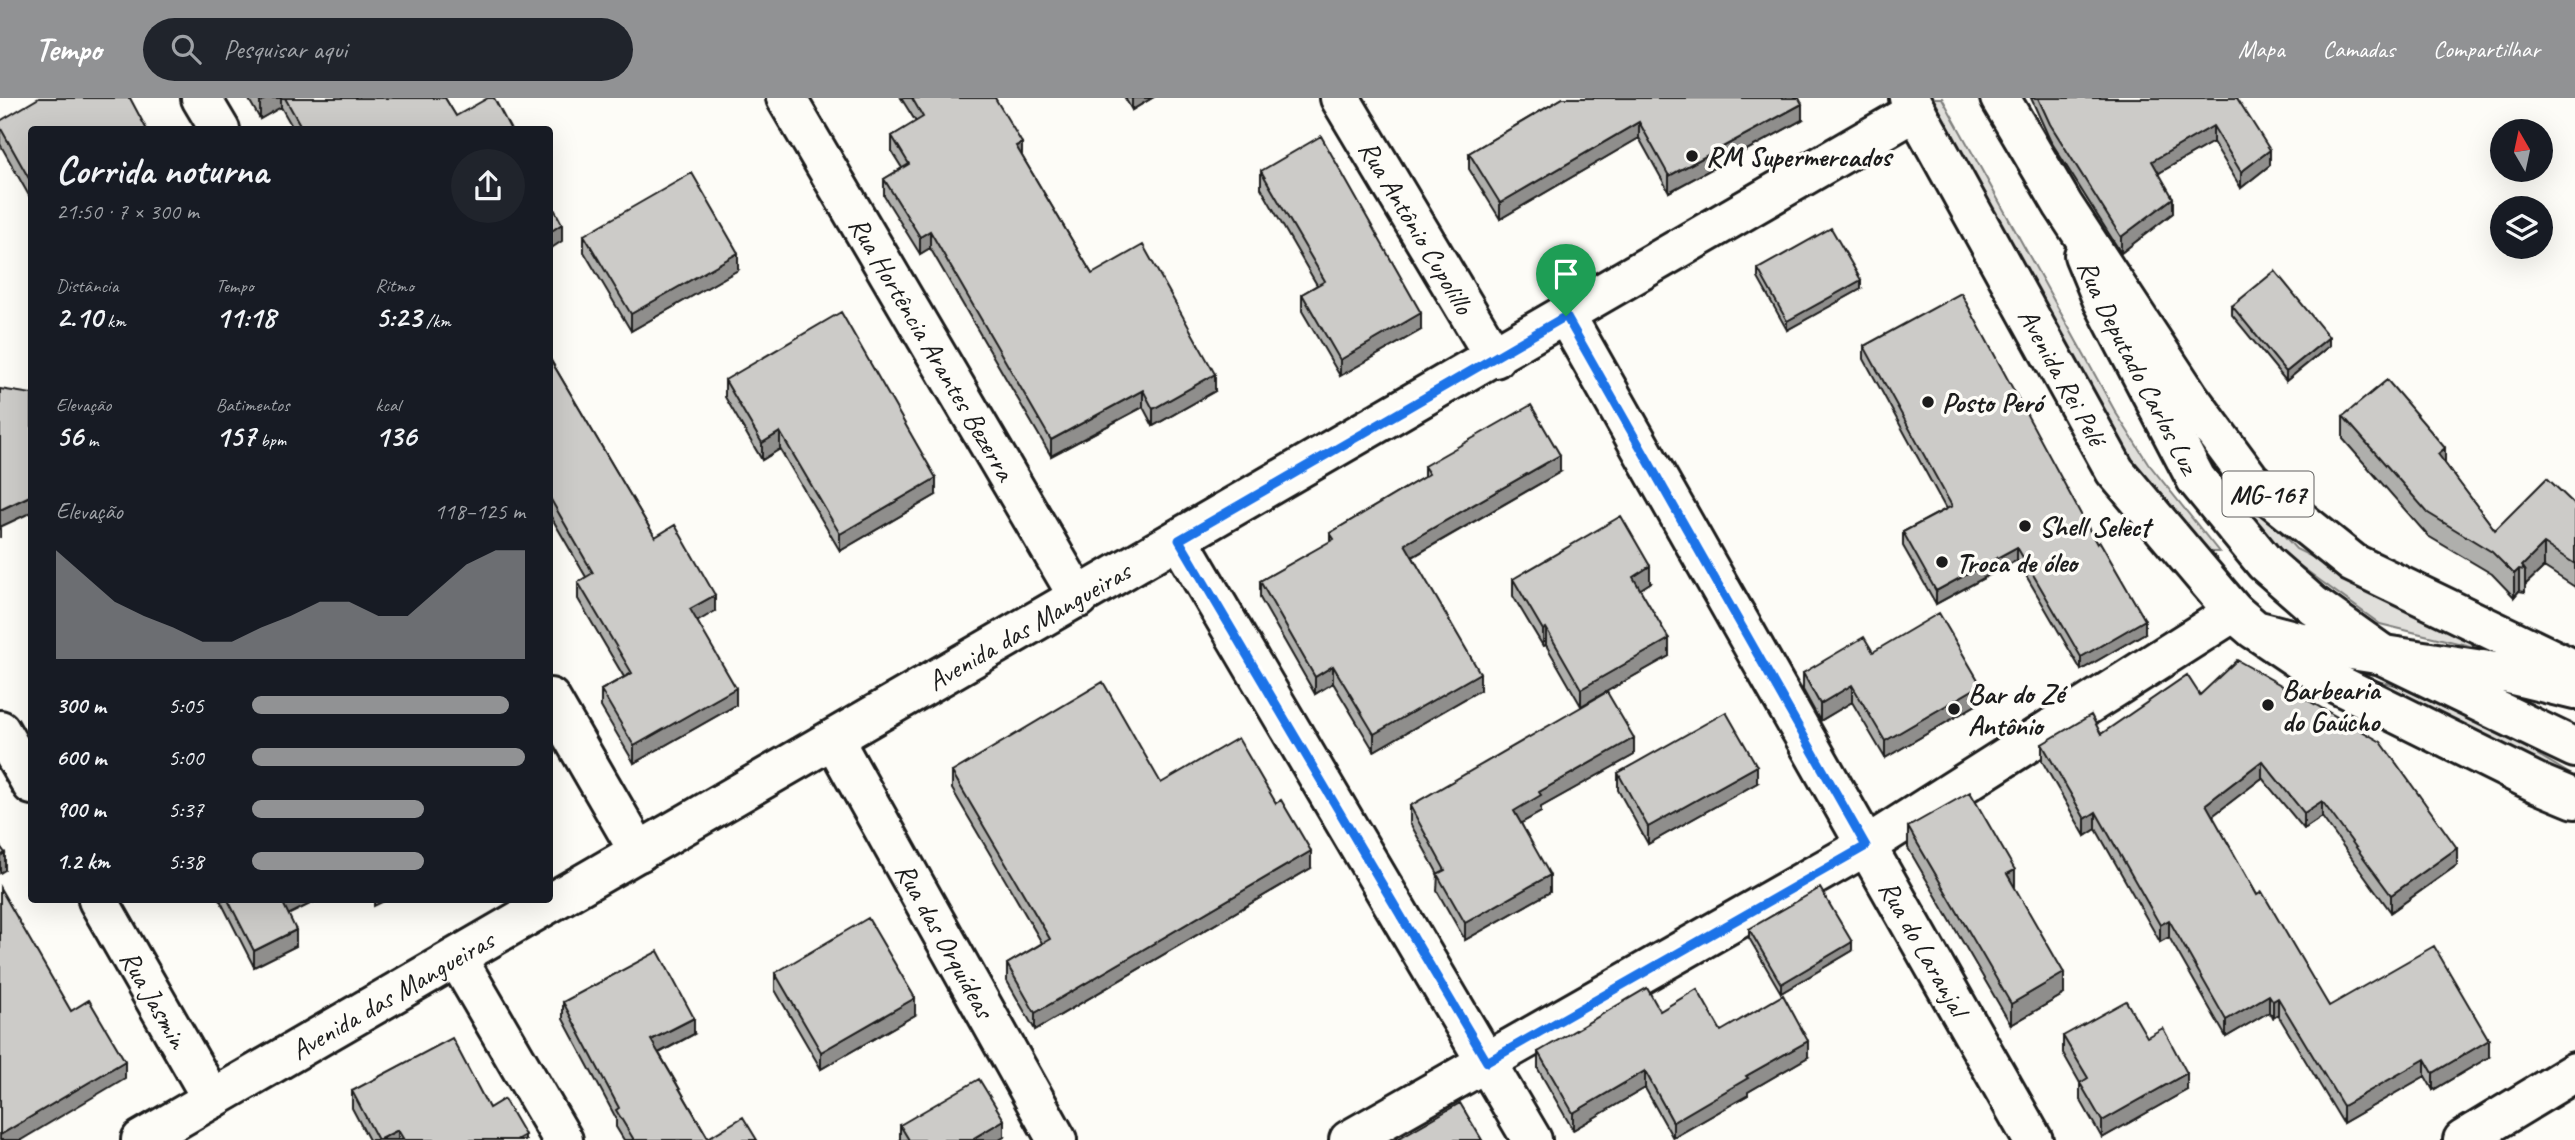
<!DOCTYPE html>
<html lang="pt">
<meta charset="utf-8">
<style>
:root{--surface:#171b24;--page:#20242c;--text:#f1f3f6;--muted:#9ea1a6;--accent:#919294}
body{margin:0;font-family:Caveat,sans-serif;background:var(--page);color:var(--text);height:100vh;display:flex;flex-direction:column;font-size:26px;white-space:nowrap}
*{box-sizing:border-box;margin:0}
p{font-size:23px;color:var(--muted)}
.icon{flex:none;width:38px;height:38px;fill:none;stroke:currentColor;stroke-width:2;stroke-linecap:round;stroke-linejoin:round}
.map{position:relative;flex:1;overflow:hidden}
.details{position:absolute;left:28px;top:28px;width:525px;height:777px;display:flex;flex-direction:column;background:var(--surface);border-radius:7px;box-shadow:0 7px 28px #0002}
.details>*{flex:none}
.needle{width:46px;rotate:351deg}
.buttons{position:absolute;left:2490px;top:21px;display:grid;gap:14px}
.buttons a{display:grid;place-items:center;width:63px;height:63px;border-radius:50%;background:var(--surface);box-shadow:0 7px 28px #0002;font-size:35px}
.pin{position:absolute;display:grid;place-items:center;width:60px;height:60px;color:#fff;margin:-72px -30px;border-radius:50% 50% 50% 0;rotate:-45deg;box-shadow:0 0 7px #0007}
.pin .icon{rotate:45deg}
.round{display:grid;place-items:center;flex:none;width:74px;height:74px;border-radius:37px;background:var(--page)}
.headline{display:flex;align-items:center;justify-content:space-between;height:119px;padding:0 28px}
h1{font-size:38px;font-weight:700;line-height:52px}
.figures{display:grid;grid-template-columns:repeat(3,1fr);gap:10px;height:119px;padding:7px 28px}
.figures div{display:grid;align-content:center}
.figures b{font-size:30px;font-weight:700}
.figures small{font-size:19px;font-weight:400}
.figures p{font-size:19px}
.chart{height:196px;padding:14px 28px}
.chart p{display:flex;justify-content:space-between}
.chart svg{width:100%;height:126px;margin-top:7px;fill:var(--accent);opacity:.7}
ul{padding:0 28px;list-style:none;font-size:23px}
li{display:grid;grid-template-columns:112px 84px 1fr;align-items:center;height:52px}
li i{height:18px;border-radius:9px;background:var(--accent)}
header{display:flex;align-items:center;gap:42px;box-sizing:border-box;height:98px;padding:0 35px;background:var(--accent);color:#fff}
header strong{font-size:33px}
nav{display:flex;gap:38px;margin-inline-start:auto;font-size:24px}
.search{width:490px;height:63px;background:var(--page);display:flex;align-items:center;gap:18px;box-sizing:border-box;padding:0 24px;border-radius:38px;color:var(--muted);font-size:26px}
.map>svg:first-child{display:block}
.green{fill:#e0dfdb;stroke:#7e7e7c;stroke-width:2}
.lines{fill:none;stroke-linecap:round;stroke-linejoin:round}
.street-casing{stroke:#1c1c1c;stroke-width:44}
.secondary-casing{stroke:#1c1c1c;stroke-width:44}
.primary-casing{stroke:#1c1c1c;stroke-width:44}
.street{stroke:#fdfcf7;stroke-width:38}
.secondary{stroke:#fdfcf7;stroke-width:38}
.primary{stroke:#fdfcf7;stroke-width:38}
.wall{fill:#afafac;stroke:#1c1c1c;stroke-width:2}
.shaded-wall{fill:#8f8e8c;stroke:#1c1c1c;stroke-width:2}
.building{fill:#cccbc8;stroke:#1c1c1c;stroke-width:2}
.route-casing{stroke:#fff;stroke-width:14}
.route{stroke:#1a73e8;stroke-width:9}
.poi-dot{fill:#1c1c1c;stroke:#fdfcf7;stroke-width:2.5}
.labels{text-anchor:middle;stroke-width:7;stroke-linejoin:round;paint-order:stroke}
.shield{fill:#fdfcf7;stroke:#605f5e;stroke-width:2}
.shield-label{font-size:26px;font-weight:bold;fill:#1c1c1c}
.poi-label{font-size:28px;font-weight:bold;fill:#1c1c1c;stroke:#fdfcf7;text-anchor:start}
.street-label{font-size:28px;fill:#1c1c1c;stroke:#fdfcf7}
</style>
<header>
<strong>Tempo</strong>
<div class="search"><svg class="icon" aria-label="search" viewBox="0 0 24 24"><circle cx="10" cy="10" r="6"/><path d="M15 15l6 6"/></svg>Pesquisar aqui</div>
<nav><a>Mapa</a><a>Camadas</a><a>Compartilhar</a></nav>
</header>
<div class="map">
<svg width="2575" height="1042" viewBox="0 0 2575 1042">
<rect width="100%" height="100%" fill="#fdfcf7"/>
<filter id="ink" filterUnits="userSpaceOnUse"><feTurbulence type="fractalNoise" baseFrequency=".0143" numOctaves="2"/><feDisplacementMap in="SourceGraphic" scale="14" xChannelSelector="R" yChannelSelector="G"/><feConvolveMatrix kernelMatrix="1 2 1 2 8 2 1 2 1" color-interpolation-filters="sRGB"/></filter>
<g filter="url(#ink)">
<path class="green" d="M 1931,0 L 1942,0 L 2116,315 L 2148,365 L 2219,454 L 2206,454 L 2135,372 Z
M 2181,324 L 2296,451 L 2511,558 L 2380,526 L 2274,449 Z
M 2329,573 L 2396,587 L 2520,646 L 2575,679 L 2575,685 Z"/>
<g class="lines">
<g class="street-casing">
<g id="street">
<path d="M 201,0 L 220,32"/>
<path id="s1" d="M 786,0 L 1079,500"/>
<path id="s2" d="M 1340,0 L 1495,260"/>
<path id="s3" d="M 1566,218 L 2033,1042"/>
<path d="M 1179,442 L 1532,1042"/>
<path d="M 550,600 L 639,754"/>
<path d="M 0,632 L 32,687"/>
<path id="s4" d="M 834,642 L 1057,1042"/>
<path id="s5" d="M 98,802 L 212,1001"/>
<path d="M 457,860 L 563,1042"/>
<path id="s6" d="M 141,1042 L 1916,13"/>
<path d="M 1349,1042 L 1866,748 L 2234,514"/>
<path d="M 2463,1042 L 2575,974"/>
</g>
</g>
<g class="secondary-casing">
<g id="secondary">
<path id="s7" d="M 2084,157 L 2103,203 L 2196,381 L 2265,465 L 2313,507 L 2386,559 L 2575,650"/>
<path d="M 2260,535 L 2331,583 L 2539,686 L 2575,701"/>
</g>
</g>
<g class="primary-casing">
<g id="primary">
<path id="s8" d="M 1909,0 L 2115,373 L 2234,514 L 2255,532 L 2305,545 L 2509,576 L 2575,592"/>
<path d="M 2000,0 L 2063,107 L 2189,299 L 2251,383 L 2353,465 L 2575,572"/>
</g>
</g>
<use href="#street" class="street"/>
<use href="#secondary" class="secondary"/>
<use href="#primary" class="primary"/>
</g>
<path class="wall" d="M 248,0 L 445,0 L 456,18 L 511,32 L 294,32 L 281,9 L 260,21 Z
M 901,0 L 995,0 L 1022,58 L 1092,176 L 1215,293 L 1153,328 L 1143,309 L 1051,358 L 930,150 L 920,156 L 884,98 L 884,81 L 902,70 L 892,54 L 892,38 L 916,24 Z
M 1125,0 L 1152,0 L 1132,12 Z
M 1563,0 L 1802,22 L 1669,94 L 1639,40 L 1500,121 L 1469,71 L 1469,55 Z
M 2031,0 L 2237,0 L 2270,67 L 2241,90 L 2213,44 L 2159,75 L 2173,115 L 2121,155 L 2050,42 Z
M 0,23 L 32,32 L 32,103 L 0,46 Z
M 1261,73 L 1421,232 L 1340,278 L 1302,213 L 1302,196 L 1317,187 L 1261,90 Z
M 584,137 L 738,172 L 631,233 L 584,154 Z
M 1758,171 L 1861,191 L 1787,232 L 1758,180 Z
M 2232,208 L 2329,248 L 2286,283 L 2232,217 Z
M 1864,248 L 2145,535 L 2081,572 L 2017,462 L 1936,506 L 1903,448 L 1903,434 L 1946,411 L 1864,261 Z
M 550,261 L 655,439 L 715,513 L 697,523 L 736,607 L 634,665 L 601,609 L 601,592 L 624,579 L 578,501 L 578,484 L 586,479 L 550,417 Z
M 725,282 L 936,397 L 840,453 L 780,351 L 762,362 L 725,299 Z
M 2343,318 L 2445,366 L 2495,432 L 2575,407 L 2575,489 L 2544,469 L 2525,487 L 2525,494 L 2519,493 L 2514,499 L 2492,476 L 2428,438 L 2343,341 Z
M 1424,368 L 1560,374 L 1413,459 L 1480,592 L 1374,653 L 1333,585 L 1315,596 L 1260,500 L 1260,483 L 1330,444 L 1330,435 L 1424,379 Z
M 1513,481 L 1650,485 L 1640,491 L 1669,558 L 1581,608 L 1546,547 L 1543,548 L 1513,498 Z
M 1873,554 L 1981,604 L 1885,660 L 1852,604 L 1820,623 L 1803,592 L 1803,575 Z
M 2200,597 L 2457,767 L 2391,814 L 2322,719 L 2304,731 L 2262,680 L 2212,718 L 2257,797 L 2329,908 L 2489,959 L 2433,992 L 2425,978 L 2343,1025 L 2278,917 L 2273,920 L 2269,914 L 2226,939 L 2169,839 L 2160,844 L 2096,731 L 2085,738 L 2042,663 L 2042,646 L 2101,636 Z
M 1634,657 L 1541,709 L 1541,714 L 1521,725 L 1550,794 L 1465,842 L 1437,793 L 1438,776 L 1410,725 L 1410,708 Z
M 952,674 L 1161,685 L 1311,770 L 1035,932 L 1007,883 L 1007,866 L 1042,845 L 952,691 Z
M 1618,675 L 1757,685 L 1648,746 L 1618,692 Z
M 1908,729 L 2015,791 L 2064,896 L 2011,927 L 1908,750 Z
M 220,802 L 318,802 L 288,816 L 296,848 L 254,869 Z
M 1749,831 L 1852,853 L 1781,895 L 1749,840 Z
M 775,875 L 915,917 L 821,971 L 775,892 Z
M 563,904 L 694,936 L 659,955 L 708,1040 L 757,1042 L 624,1042 L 616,1029 L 616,1020 L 563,921 Z
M 1660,913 L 1721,933 L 1808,959 L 1748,994 L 1748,997 L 1673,1040 L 1645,990 L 1573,1032 L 1538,971 L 1538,954 Z
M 2063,938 L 2147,939 L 2187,992 L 2102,1040 L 2080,1001 L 2080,985 L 2063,955 Z
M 352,993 L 489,1010 L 525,1042 L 369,1042 L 352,1010 Z
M 900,1027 L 1004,1039 L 999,1042 L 900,1042 Z"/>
<path class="shaded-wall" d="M 267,0 L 281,0 L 281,9 L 260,21 L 260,4 Z
M 1132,0 L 1152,0 L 1132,12 Z
M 1802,6 L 1802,22 L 1669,94 L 1669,78 Z
M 1639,24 L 1639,40 L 1500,121 L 1500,105 Z
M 2213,28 L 2213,44 L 2152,79 L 2152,63 Z
M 1022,45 L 1022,62 L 1016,48 Z
M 2270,52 L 2270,67 L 2241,90 L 2241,74 Z
M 2173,100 L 2173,115 L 2121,155 L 2121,139 Z
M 562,126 L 562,143 L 550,151 L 550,134 Z
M 930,133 L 930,150 L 920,156 L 920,139 Z
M 738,155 L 738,172 L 631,233 L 631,216 Z
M 1861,182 L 1861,191 L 1787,232 L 1787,223 Z
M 1421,215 L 1421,232 L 1340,278 L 1340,262 Z
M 2329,239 L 2329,248 L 2286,283 L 2286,274 Z
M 1215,276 L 1215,293 L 1153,328 L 1153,311 Z
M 1143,292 L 1143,309 L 1051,358 L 1051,342 Z
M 780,334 L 780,351 L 762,362 L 762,345 Z
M 2445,350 L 2445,373 L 2438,356 Z
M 1560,357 L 1560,374 L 1405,463 L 1405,446 Z
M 936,380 L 936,397 L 840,453 L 840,436 Z
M 32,397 L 32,414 L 0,429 L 0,440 L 0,412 Z
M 2544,446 L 2544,469 L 2525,487 L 2525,472 L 2522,468 Z
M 2017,449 L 2017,462 L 1936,506 L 1936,493 Z
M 1650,468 L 1650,485 L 1633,496 L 1633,479 Z
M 2519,471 L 2519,493 L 2514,499 L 2514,476 Z
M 715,497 L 715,513 L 690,528 L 690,511 Z
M 2145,522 L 2145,535 L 2081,572 L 2081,559 Z
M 1546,530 L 1546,547 L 1543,548 L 1543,532 Z
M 1669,541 L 1669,558 L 1581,608 L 1581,591 Z
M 1333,568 L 1333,585 L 1315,596 L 1315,579 Z
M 1480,575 L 1480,592 L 1374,653 L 1374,636 Z
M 1852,587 L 1852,604 L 1820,623 L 1820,606 Z
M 1981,587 L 1981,604 L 1885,660 L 1885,643 Z
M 736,590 L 736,607 L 634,665 L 634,648 Z
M 1634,640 L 1634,657 L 1541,709 L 1541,714 L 1514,729 L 1514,713 L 1539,694 Z
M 2262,663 L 2262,680 L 2206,723 L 2206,706 Z
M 1757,668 L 1757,685 L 1648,746 L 1648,729 Z
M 2322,703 L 2322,719 L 2304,731 L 2304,715 Z
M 2096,714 L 2096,731 L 2085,738 L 2085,721 Z
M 2457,750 L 2457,767 L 2391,814 L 2391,797 Z
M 1311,753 L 1311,770 L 1035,932 L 1035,915 Z
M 5,755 L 5,772 L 0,775 L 0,758 Z
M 2015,772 L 2015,792 L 2007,776 Z
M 1550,777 L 1550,794 L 1465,842 L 1465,825 Z
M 284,802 L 318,802 L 282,820 L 282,803 Z
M 374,802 L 386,802 L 374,808 Z
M 2169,822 L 2169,839 L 2160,844 L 2160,827 Z
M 296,832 L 296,848 L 254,869 L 254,853 Z
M 1852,844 L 1852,853 L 1781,895 L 1781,886 Z
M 2064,875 L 2064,896 L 2011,927 L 2011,906 Z
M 2269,897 L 2269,914 L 2226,939 L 2226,922 Z
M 915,900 L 915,917 L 821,971 L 821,954 Z
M 2278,900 L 2278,917 L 2273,920 L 2273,903 Z
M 694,920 L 694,936 L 651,959 L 651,942 Z
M 2489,942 L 2489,959 L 2433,992 L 2433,975 Z
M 1808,943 L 1808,959 L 1748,994 L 1748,997 L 1673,1040 L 1673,1024 L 1746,978 Z
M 2425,961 L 2425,978 L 2343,1025 L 2343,1008 Z
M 125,963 L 125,980 L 21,1042 L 0,1042 L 0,1037 Z
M 1645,973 L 1645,990 L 1573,1032 L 1573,1015 Z
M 2187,975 L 2187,992 L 2102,1040 L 2102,1023 Z
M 1004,1022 L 1004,1039 L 999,1042 L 974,1042 L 974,1040 Z
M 398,1032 L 398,1042 L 380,1042 Z
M 525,1037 L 525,1042 L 516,1042 Z"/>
<path class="building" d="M 39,0 L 130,0 L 147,32 L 32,32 L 32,86 L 0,29 L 0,23 Z
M 258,0 L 267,0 L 260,4 Z
M 285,0 L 445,0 L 456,18 L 488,0 L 494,0 L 511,32 L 303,32 Z
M 912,0 L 995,0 L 1022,45 L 1016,48 L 1092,176 L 1143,147 L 1215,276 L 1153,311 L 1143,292 L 1051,342 L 930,133 L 920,139 L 884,81 L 909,66 L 892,38 L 923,19 Z
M 1563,0 L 1799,0 L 1802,6 L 1669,78 L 1639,24 L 1500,105 L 1469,55 Z
M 2038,0 L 2237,0 L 2270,52 L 2241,74 L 2213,28 L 2152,63 L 2173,100 L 2121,139 L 2050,26 Z
M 1321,38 L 1421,215 L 1340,262 L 1302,196 L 1325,183 L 1261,73 Z
M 692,75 L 738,155 L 631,216 L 584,137 Z
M 550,103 L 562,126 L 550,134 Z
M 1831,130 L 1861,182 L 1787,223 L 1758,171 Z
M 2275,173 L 2329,239 L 2286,274 L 2232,208 Z
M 1961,195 L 2097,446 L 2100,444 L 2145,522 L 2081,559 L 2017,449 L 1936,493 L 1903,434 L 1952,408 L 1864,248 Z
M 841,214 L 936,380 L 840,436 L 780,334 L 762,345 L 725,282 Z
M 550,261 L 655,439 L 675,427 L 715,497 L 690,511 L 736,590 L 634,648 L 601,592 L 632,575 L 578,484 L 593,475 L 550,400 Z
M 2387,282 L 2445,350 L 2438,356 L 2495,432 L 2547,380 L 2575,407 L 2575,466 L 2544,446 L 2522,468 L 2525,472 L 2519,471 L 2514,476 L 2492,454 L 2428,415 L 2343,318 Z
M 0,291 L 32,296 L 32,397 L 0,412 Z
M 1531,307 L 1560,357 L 1405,446 L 1480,575 L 1374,636 L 1333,568 L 1315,579 L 1260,483 L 1334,441 L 1330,435 L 1429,376 L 1424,368 Z
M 1621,418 L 1650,468 L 1633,479 L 1669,541 L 1581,591 L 1546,530 L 1543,532 L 1513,481 Z
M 1939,515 L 1981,587 L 1885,643 L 1852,587 L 1820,606 L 1803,575 L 1864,539 L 1873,554 Z
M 2237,562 L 2381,644 L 2457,750 L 2391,797 L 2322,703 L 2304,715 L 2262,663 L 2206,706 L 2257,797 L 2262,794 L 2329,908 L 2434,848 L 2489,942 L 2433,975 L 2425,961 L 2343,1008 L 2278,900 L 2273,903 L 2269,897 L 2226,922 L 2169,822 L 2160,827 L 2096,714 L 2085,721 L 2042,646 L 2091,617 L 2101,636 L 2187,577 L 2200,597 Z
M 1103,584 L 1161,685 L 1238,640 L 1276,705 L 1281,702 L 1311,753 L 1035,915 L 1007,866 L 1050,841 L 952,674 Z
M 1607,594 L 1634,640 L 1539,694 L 1541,697 L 1514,713 L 1550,777 L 1465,825 L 1437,776 L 1445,772 L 1410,708 Z
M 1726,614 L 1757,668 L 1648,729 L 1618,675 Z
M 1970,694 L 2015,772 L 2007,776 L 2064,875 L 2011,906 L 1908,729 Z
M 0,748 L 5,755 L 0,758 Z
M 0,790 L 71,913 L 89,902 L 125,963 L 0,1037 Z
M 1820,790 L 1852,844 L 1781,886 L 1749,831 Z
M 228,802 L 284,802 L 282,803 L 296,832 L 254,853 Z
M 868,820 L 915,900 L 821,954 L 775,875 Z
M 658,853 L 694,920 L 651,942 L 708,1040 L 743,1019 L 757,1042 L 634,1042 L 616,1012 L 619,1010 L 563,904 Z
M 1647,890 L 1660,913 L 1697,891 L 1721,933 L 1783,897 L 1808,943 L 1746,978 L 1748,980 L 1673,1024 L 1645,973 L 1573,1015 L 1538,954 Z
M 2126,903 L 2147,939 L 2163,930 L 2187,975 L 2102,1023 L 2080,985 L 2088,980 L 2063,938 Z
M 452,940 L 489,1010 L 504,1001 L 525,1037 L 516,1042 L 404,1042 L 398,1032 L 378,1042 L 352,993 Z
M 979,981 L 1004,1022 L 974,1040 L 975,1042 L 909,1042 L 900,1027 Z
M 1460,1005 L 1482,1042 L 1396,1042 Z"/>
</g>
<g class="lines" filter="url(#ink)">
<g class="route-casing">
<path id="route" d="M 1566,218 L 1866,748 L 1487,964 L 1179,442 Z"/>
</g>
<use href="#route" class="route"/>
</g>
<g class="poi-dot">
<circle cx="1692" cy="58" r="7"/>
<circle cx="1928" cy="304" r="7"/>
<circle cx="2025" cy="428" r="7"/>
<circle cx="1942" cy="464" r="7"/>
<circle cx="2268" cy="607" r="7"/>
<circle cx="1954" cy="611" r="7"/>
</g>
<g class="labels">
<rect class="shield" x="2222.5" y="373.5" width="91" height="45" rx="5"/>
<g class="shield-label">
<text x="2268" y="405">MG-167</text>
</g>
<g class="poi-label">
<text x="1706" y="68">RM Supermercados</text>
<text x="1942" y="314">Posto Peró</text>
<text x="2039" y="438">Shell Select</text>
<text x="1956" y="474">Troca de óleo</text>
<text x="2282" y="601">Barbearia<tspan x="2282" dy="32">do Gaúcho</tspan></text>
<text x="1968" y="605">Bar do Zé<tspan x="1968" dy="32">Antônio</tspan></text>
</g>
<g class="street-label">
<text dy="10" stroke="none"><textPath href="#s2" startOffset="150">Rua Antônio Cupolillo</textPath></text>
<text dy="10" stroke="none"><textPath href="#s1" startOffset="290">Rua Hortência Arantes Bezerra</textPath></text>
<text dy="10" stroke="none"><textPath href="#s7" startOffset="124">Rua Deputado Carlos Luz</textPath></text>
<text dy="10" stroke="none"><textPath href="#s8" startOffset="318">Avenida Rei Pelé</textPath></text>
<text dy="10" stroke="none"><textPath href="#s6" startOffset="1026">Avenida das Mangueiras</textPath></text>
<text dy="10" stroke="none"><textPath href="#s4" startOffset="229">Rua das Orquídeas</textPath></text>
<text dy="10" stroke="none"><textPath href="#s3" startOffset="726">Rua do Laranjal</textPath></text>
<text dy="10" stroke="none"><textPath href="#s6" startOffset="290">Avenida das Mangueiras</textPath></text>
<text dy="10" stroke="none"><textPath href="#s5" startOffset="114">Rua Jasmin</textPath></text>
</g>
</g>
</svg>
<div class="buttons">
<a><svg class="needle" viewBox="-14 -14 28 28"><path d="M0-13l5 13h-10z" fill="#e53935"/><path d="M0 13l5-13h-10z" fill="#9ea1a6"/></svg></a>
<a><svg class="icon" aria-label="layers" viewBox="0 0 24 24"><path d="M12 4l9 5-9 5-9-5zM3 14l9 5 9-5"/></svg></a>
</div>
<div class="pin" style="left:1566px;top:218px;background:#1e9e55"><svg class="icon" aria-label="arrive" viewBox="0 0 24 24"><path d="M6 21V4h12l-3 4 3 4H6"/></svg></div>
<section class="details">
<div class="headline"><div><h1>Corrida noturna</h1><p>21:50 · 7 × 300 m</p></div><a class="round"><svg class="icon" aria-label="share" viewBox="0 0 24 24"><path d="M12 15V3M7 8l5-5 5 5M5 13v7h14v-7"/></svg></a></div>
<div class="figures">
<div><p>Distância</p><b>2.10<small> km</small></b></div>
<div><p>Tempo</p><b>11:18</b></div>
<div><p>Ritmo</p><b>5:23<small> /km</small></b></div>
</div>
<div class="figures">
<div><p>Elevação</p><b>56<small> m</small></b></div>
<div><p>Batimentos</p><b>157<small> bpm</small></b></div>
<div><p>kcal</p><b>136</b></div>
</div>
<div class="chart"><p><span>Elevação</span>118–125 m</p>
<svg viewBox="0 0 160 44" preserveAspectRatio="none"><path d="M0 44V6L10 15L20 24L30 29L40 33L50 38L60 38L70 33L80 29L90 24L100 24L110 29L120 29L130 20L140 11L150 6L160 6V44z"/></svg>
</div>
<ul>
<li><b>300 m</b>5:05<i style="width:94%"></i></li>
<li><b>600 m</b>5:00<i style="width:100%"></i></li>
<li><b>900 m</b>5:37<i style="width:63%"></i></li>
<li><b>1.2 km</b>5:38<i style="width:63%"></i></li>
</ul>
</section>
</div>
